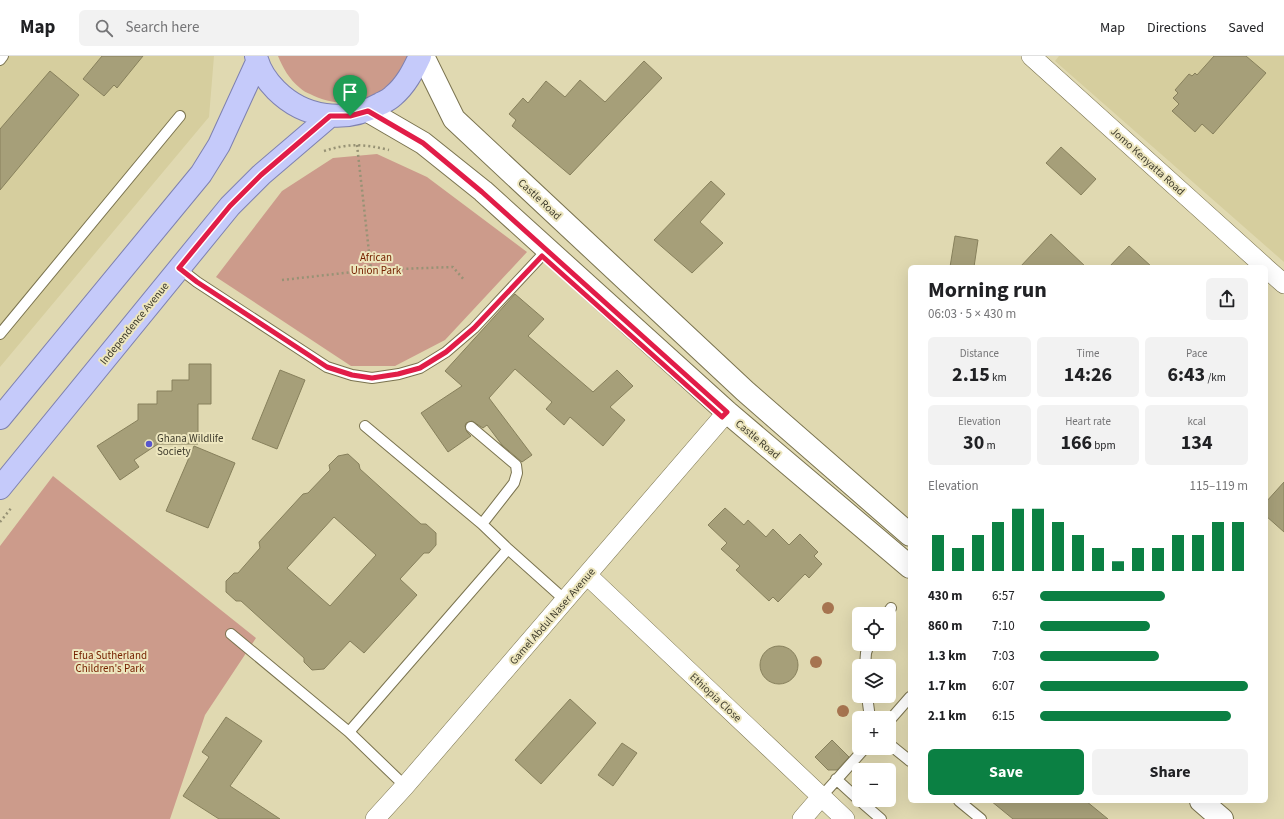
<!DOCTYPE html>
<meta charset="utf-8">
<style>
:root{--surface:#fff;--page:#f2f2f2;--text:#202124;--muted:#757577;--line:#e0e0e0;--accent:#0b8043}
body{margin:0;font-family:"Source Sans 3",sans-serif;background:var(--page);color:var(--text);height:100vh;display:flex;flex-direction:column;font-size:15px;white-space:nowrap}
*{box-sizing:border-box;margin:0}
p{font-size:13px;color:var(--muted)}
.icon{flex:none;width:22px;height:22px;fill:none;stroke:currentColor;stroke-width:2;stroke-linecap:round;stroke-linejoin:round}
.map{position:relative;flex:1;overflow:hidden}
.sheet{position:absolute;left:908px;top:209px;width:360px;height:538px;display:flex;flex-direction:column;background:var(--surface);border-radius:6px;box-shadow:0 4px 16px #0002}
.sheet>*{flex:none}
.buttons{position:absolute;left:852px;top:551px;display:grid;gap:8px}
.buttons a{display:grid;place-items:center;width:44px;height:44px;border-radius:6px;background:var(--surface);box-shadow:0 4px 16px #0002;font-size:20px}
.pin{position:absolute;display:grid;place-items:center;width:34px;height:34px;color:#fff;margin:-41px -17px;border-radius:50% 50% 50% 0;rotate:-45deg;box-shadow:0 0 4px #0007}
.pin .icon{rotate:45deg}
.round{display:grid;place-items:center;flex:none;width:42px;height:42px;border-radius:6px;background:var(--page)}
.summary{display:flex;align-items:center;justify-content:space-between;height:68px;padding:0 20px}
h1{font-size:22px;font-weight:700;line-height:30px}
.figures{display:grid;grid-template-columns:repeat(3,1fr);gap:6px;height:68px;padding:4px 20px}
.figures div{display:grid;align-content:center;border-radius:6px;background:var(--page);text-align:center}
.figures b{font-size:20px;font-weight:700}
.figures small{font-size:11px;font-weight:400}
.figures p{font-size:11px}
.chart{height:112px;padding:8px 20px}
.chart p{display:flex;justify-content:space-between}
.chart svg{width:100%;height:72px;margin-top:4px;stroke:var(--accent);stroke-width:6}
.cta{display:flex;gap:8px;margin-top:auto;padding:8px 20px}
.cta a{flex:1;height:46px;border-radius:6px;background:var(--accent);color:#fff;font-size:16px;font-weight:700;line-height:46px;text-align:center}
.cta a+a{background:var(--page);color:var(--text)}
ul{padding:0 20px;list-style:none;font-size:13px}
li{display:grid;grid-template-columns:64px 48px 1fr;align-items:center;height:30px}
li i{height:10px;border-radius:5px;background:var(--accent)}
header{display:flex;align-items:center;gap:24px;box-sizing:border-box;height:56px;padding:0 20px;background:var(--surface);border-bottom:1px solid var(--line)}
header strong{font-size:19px}
nav{display:flex;gap:22px;margin-inline-start:auto;font-size:14px}
.search{width:280px;height:36px;background:var(--page);display:flex;align-items:center;gap:10px;box-sizing:border-box;padding:0 14px;border-radius:6px;color:var(--muted);font-size:15px}
.map>svg:first-child{display:block}
.built{fill:#d6ce9e}
.green{fill:#cc9b8b}
.building{fill:#a69f79;stroke:#87805c;fill-rule:evenodd}
.lines{fill:none;stroke-linecap:round;stroke-linejoin:round}
.lane-casing{stroke:#7a734f;stroke-width:12}
.street-casing{stroke:#7a734f;stroke-width:20}
.secondary-casing{stroke:#7a734f;stroke-width:24}
.primary-casing{stroke:#7e81b0;stroke-width:24}
.path{stroke:#979275;stroke-width:2.5;stroke-dasharray:2 3;stroke-linecap:butt}
.lane{stroke:#fff;stroke-width:10}
.street{stroke:#fff;stroke-width:19}
.secondary{stroke:#fff;stroke-width:22}
.primary{stroke:#c5cafa;stroke-width:22}
.tree{fill:#a67450}
.route-casing{stroke:#fff;stroke-width:8}
.route{stroke:#e11d48;stroke-width:5}
.poi-dot{fill:#5855cc;stroke:#ede6be;stroke-width:1.5}
.labels{text-anchor:middle;stroke-width:4;stroke-linejoin:round;paint-order:stroke}
.street-label{font-size:11px;fill:#403d2d;stroke:#ede6be}
.park-label{font-size:11px;fill:#762200;stroke:#ede6be}
.poi-label{font-size:11px;fill:#403d2d;stroke:#ede6be;text-anchor:start}
</style>
<header>
<strong>Map</strong>
<div class="search"><svg class="icon" aria-label="search" viewBox="0 0 24 24"><circle cx="10" cy="10" r="6"/><path d="M15 15l6 6"/></svg>Search here</div>
<nav><a>Map</a><a>Directions</a><a>Saved</a></nav>
</header>
<div class="map">
<svg width="1284" height="763" viewBox="0 0 1284 763">
<rect width="100%" height="100%" fill="#e0d9b1"/>
<path class="built" d="M 0,0 L 214,0 L 209,61 L 0,311 Z
M 1059,0 L 1284,0 L 1284,206 L 1055,5 Z"/>
<path class="green" d="M 278,0 L 410,0 C 407,6 405,13 401,19 C 381,48 340,54 310,38 C 307,37 303,35 300,32 C 289,23 283,12 278,0 Z
M 377,98 L 427,121 L 527,196 L 445,284 L 395,310 L 351,310 L 216,221 L 282,135 L 333,102 Z
M 53,420 L 256,582 L 205,659 L 170,763 L 0,763 L 0,490 Z"/>
<path class="building" d="M 102,0 L 143,0 L 117,32 L 114,29 L 104,40 L 83,23 Z
M 1214,0 L 1246,0 L 1266,17 L 1213,78 L 1202,68 L 1195,76 L 1172,55 L 1179,48 L 1173,42 L 1178,37 L 1175,34 L 1189,18 L 1192,20 L 1195,17 L 1197,19 Z
M 644,5 L 662,22 L 570,119 L 512,70 L 516,64 L 509,58 L 523,42 L 528,47 L 546,25 L 565,41 L 580,24 L 605,46 Z
M 50,15 L 79,39 L 0,134 L 0,73 Z
M 1061,91 L 1096,123 L 1081,139 L 1046,107 Z
M 711,125 L 725,138 L 700,166 L 723,187 L 692,217 L 654,184 Z
M 1051,178 L 1086,211 L 1020,211 Z
M 955,180 L 978,184 L 974,211 L 950,211 Z
M 1129,190 L 1152,211 L 1109,211 Z
M 515,238 L 544,263 L 528,280 L 593,336 L 617,314 L 633,330 L 610,351 L 625,364 L 603,390 L 570,361 L 564,369 L 546,353 L 552,346 L 515,313 L 489,342 L 532,399 L 522,406 L 502,389 L 487,369 L 483,372 L 472,365 L 466,367 L 465,370 L 467,376 L 471,380 L 448,396 L 421,357 L 462,330 L 445,315 Z
M 189,308 L 211,308 L 211,348 L 198,348 L 198,388 L 158,388 L 134,404 L 139,411 L 120,424 L 97,390 L 138,364 L 138,348 L 157,348 L 157,335 L 172,335 L 172,324 L 189,324 Z
M 280,314 L 305,324 L 277,393 L 252,383 Z
M 194,390 L 235,407 L 208,472 L 166,455 Z
M 348,398 L 359,408 L 360,413 L 421,468 L 426,468 L 436,477 L 436,489 L 429,497 L 424,497 L 400,523 L 417,539 L 364,597 L 350,585 L 324,613 L 312,614 L 304,606 L 304,602 L 241,545 L 236,545 L 226,536 L 226,525 L 234,517 L 238,517 L 260,492 L 259,486 L 303,438 L 308,437 L 330,414 L 329,409 L 338,400 ZM 334,461 L 376,499 L 330,550 L 287,512 Z
M 1284,426 L 1284,476 L 1266,460 L 1266,446 Z
M 725,452 L 744,469 L 748,464 L 766,481 L 773,473 L 789,489 L 800,478 L 818,496 L 814,500 L 822,508 L 809,522 L 805,518 L 778,546 L 773,541 L 769,545 L 736,514 L 740,510 L 721,493 L 727,487 L 708,469 Z
M760 609a19 19 0 1 1 38 0a19 19 0 1 1-38 0Z
M 570,643 L 596,667 L 541,728 L 515,704 Z
M 226,661 L 262,685 L 230,730 L 280,763 L 219,763 L 183,740 L 209,701 L 202,696 Z
M 832,684 L 849,701 L 837,714 L 828,714 L 815,701 Z
M 622,687 L 637,697 L 613,730 L 598,719 Z
M 991,745 L 1086,745 L 1108,763 L 1013,763 Z"/>
<g class="lines">
<g class="lane-casing">
<path id="lane" d="M 0,4 L 3,0
M 179,212 L 197,226 L 327,311 L 352,319 L 372,322 L 399,318 L 420,312 L 446,296 L 474,272 L 547,194
M 0,278 L 180,60
M 365,370 L 482,468 L 508,493
M 471,371 L 516,409 L 517,417 L 514,427 L 482,468
M 887,558 L 891,552
M 231,578 L 349,676 L 405,730
M 865,610 L 866,597 L 869,588
M 867,640 L 870,662
M 889,665 L 910,641
M 349,676 L 508,493 L 565,544
M 889,688 L 910,705
M 836,723 L 859,744
M 821,741 L 865,692
M 859,744 L 881,763
M 959,745 L 981,763"/>
</g>
<g class="street-casing">
<path id="street" d="M 1031,0 L 1265,211
M 1266,212 L 1284,228
M 587,519 L 845,763
M 375,763 L 405,730 L 727,356
M 802,763 L 821,741"/>
</g>
<g class="secondary-casing">
<path id="secondary" d="M 423,0 L 454,63 L 745,335 L 910,479
M 368,55 L 423,87 L 483,135 L 727,356 L 910,511
M 1201,745 L 1222,763"/>
</g>
<g class="primary-casing">
<path id="primary" d="M 256,0 C 259,13 267,25 276,34 C 304,62 345,68 380,48 C 384,46 389,44 393,40 C 406,29 413,15 420,0
M 0,362 L 201,118 L 219,89 L 257,6
M 0,432 L 230,150 L 261,119 L 330,60"/>
</g>
<path class="path" d="M 357,89 L 371,214
M 324,95 C 348,87 365,88 389,94
M 282,224 L 371,214 L 453,211 L 465,225
M 0,466 L 12,451"/>
<use href="#lane" class="lane"/>
<use href="#street" class="street"/>
<use href="#secondary" class="secondary"/>
<use href="#primary" class="primary"/>
</g>
<g class="tree">
<circle cx="828" cy="552" r="6"/>
<circle cx="816" cy="606" r="6"/>
<circle cx="843" cy="655" r="6"/>
</g>
<g class="lines">
<g class="route-casing">
<path id="route" d="M 368,55 L 423,87 L 482,136 L 727,356 L 722,361 L 542,200 L 474,272 L 446,296 L 420,312 L 398,318 L 372,322 L 352,319 L 327,311 L 197,226 L 179,212 L 230,150 L 261,119 L 330,60 L 350,60 Z"/>
</g>
<use href="#route" class="route"/>
</g>
<circle class="poi-dot" cx="149" cy="388" r="4"/>
<g class="labels">
<g class="street-label">
<text transform="translate(1148 105) rotate(42)" y="4">Jomo Kenyatta Road</text>
<text transform="translate(540 143) rotate(43)" y="4">Castle Road</text>
<text transform="translate(134 267) rotate(-51)" y="4">Independence Avenue</text>
<text transform="translate(758 383) rotate(40)" y="4">Castle Road</text>
<text transform="translate(552 560) rotate(-49)" y="4">Gamel Abdul Naser Avenue</text>
<text transform="translate(716 641) rotate(43)" y="4">Ethiopia Close</text>
</g>
<g class="park-label">
<text x="376" y="205">African<tspan x="376" dy="13">Union Park</tspan></text>
<text x="110" y="603">Efua Sutherland<tspan x="110" dy="13">Children's Park</tspan></text>
</g>
<g class="poi-label">
<text x="157" y="386">Ghana Wildlife<tspan x="157" dy="13">Society</tspan></text>
</g>
</g>
</svg>
<div class="buttons">
<a><svg class="icon" aria-label="locate" viewBox="0 0 24 24"><circle cx="12" cy="12" r="6"/><path d="M12 2v4M12 18v4M2 12h4M18 12h4"/></svg></a>
<a><svg class="icon" aria-label="layers" viewBox="0 0 24 24"><path d="M12 4l9 5-9 5-9-5zM3 14l9 5 9-5"/></svg></a>
<a>+</a>
<a>−</a>
</div>
<div class="pin" style="left:350px;top:60px;background:#1e9e55"><svg class="icon" aria-label="arrive" viewBox="0 0 24 24"><path d="M6 21V4h12l-3 4 3 4H6"/></svg></div>
<section class="sheet">
<div class="summary"><div><h1>Morning run</h1><p>06:03 · 5 × 430 m</p></div><a class="round"><svg class="icon" aria-label="share" viewBox="0 0 24 24"><path d="M12 15V3M7 8l5-5 5 5M5 13v7h14v-7"/></svg></a></div>
<div class="figures">
<div><p>Distance</p><b>2.15<small> km</small></b></div>
<div><p>Time</p><b>14:26</b></div>
<div><p>Pace</p><b>6:43<small> /km</small></b></div>
</div>
<div class="figures">
<div><p>Elevation</p><b>30<small> m</small></b></div>
<div><p>Heart rate</p><b>166<small> bpm</small></b></div>
<div><p>kcal</p><b>134</b></div>
</div>
<div class="chart"><p><span>Elevation</span>115–119 m</p>
<svg viewBox="0 0 160 44" preserveAspectRatio="none"><path d="M5 44V22M15 44V30M25 44V22M35 44V14M45 44V6M55 44V6M65 44V14M75 44V22M85 44V30M95 44V38M105 44V30M115 44V30M125 44V22M135 44V22M145 44V14M155 44V14"/></svg>
</div>
<ul>
<li><b>430 m</b>6:57<i style="width:60%"></i></li>
<li><b>860 m</b>7:10<i style="width:53%"></i></li>
<li><b>1.3 km</b>7:03<i style="width:57%"></i></li>
<li><b>1.7 km</b>6:07<i style="width:100%"></i></li>
<li><b>2.1 km</b>6:15<i style="width:92%"></i></li>
</ul>
<div class="cta"><a>Save</a><a>Share</a></div>
</section>
</div>
